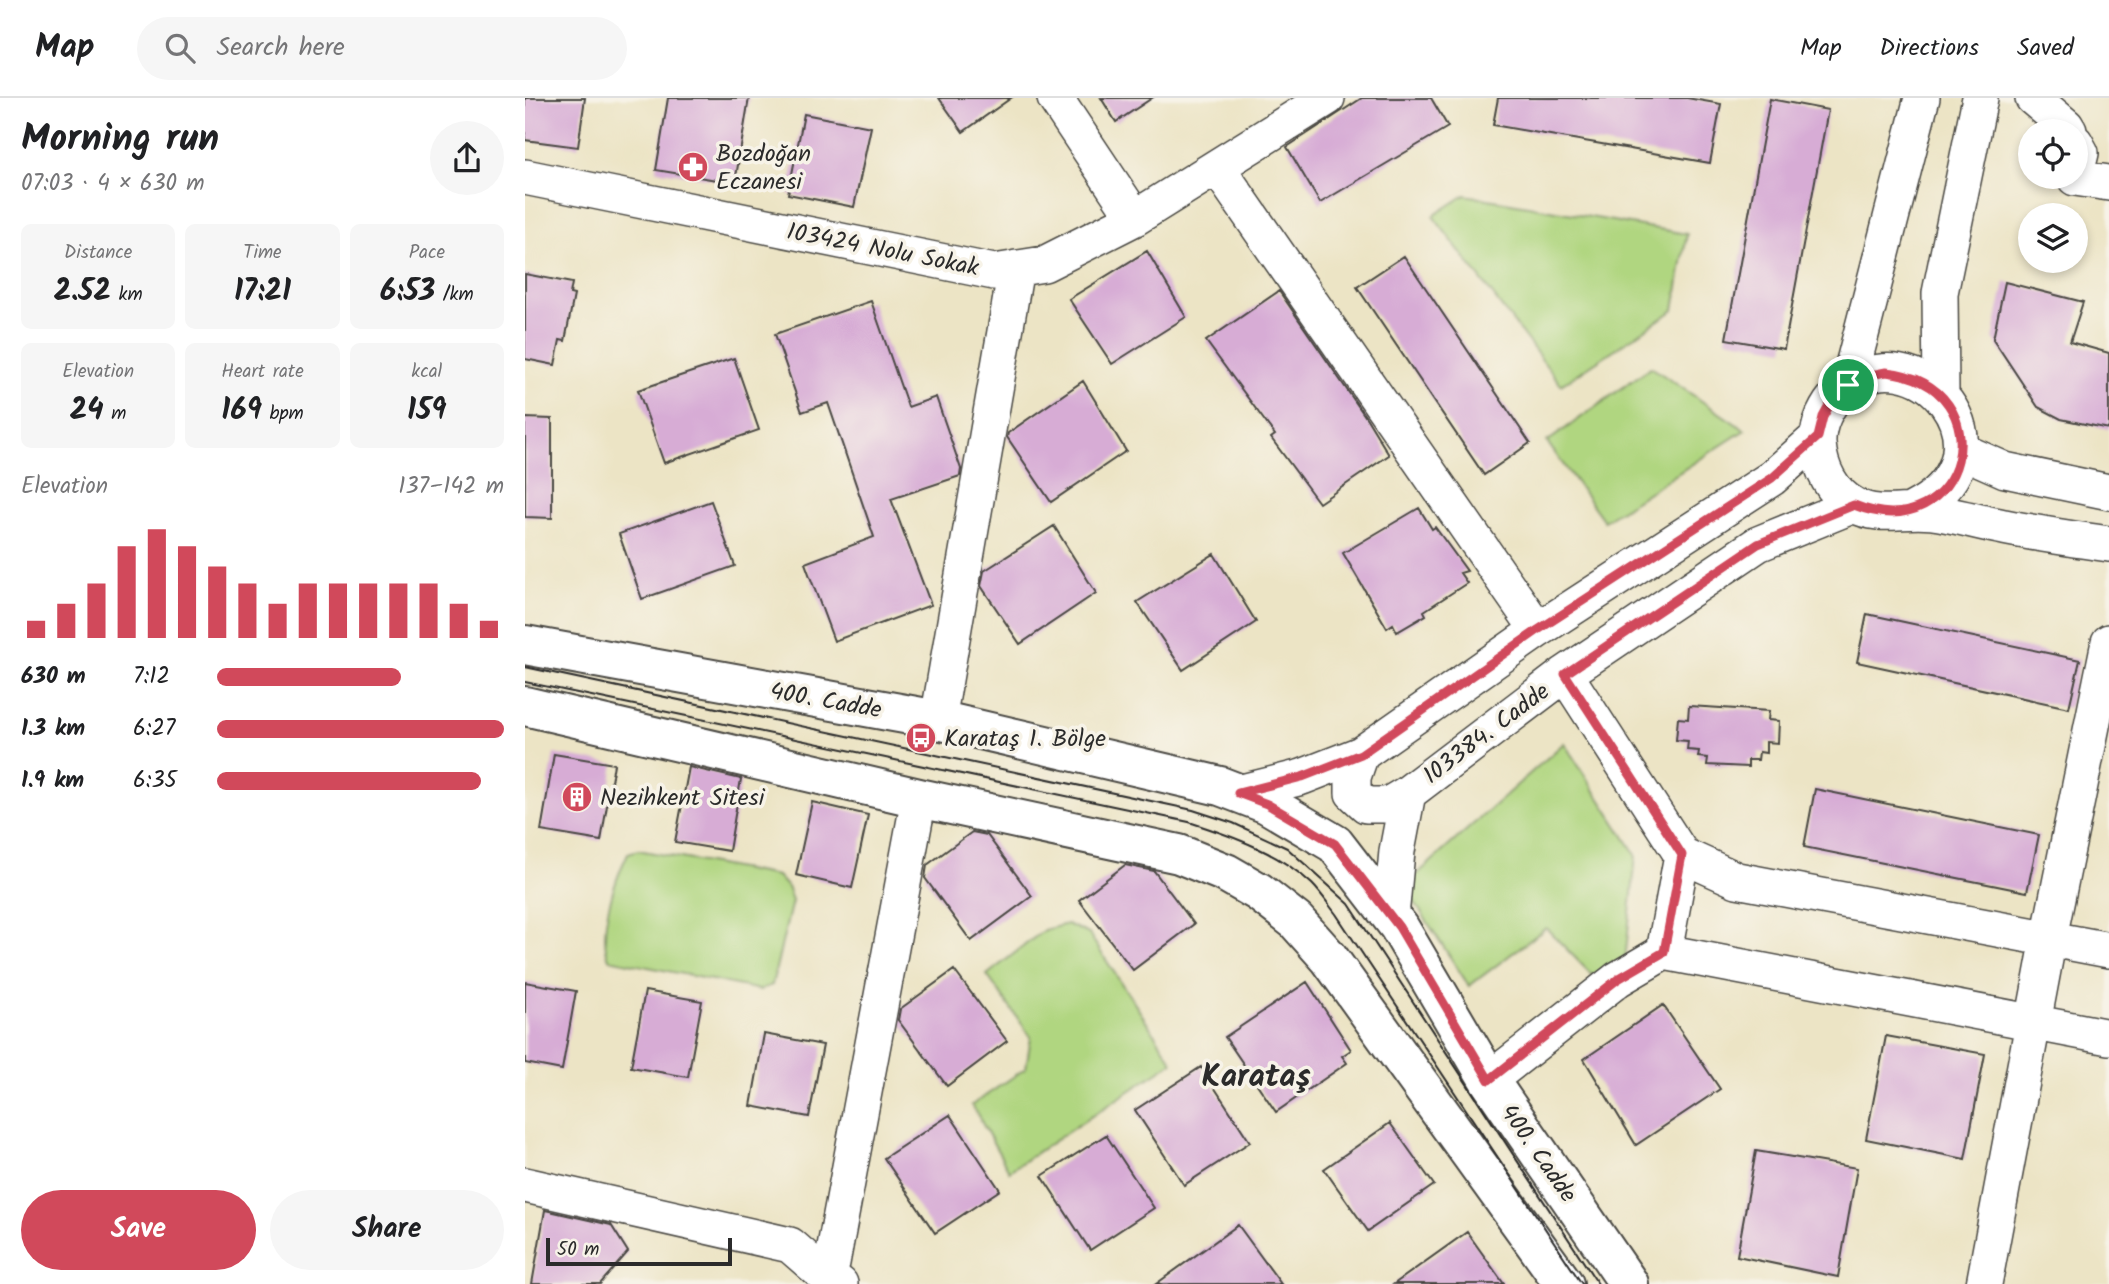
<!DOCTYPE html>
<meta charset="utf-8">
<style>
:root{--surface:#fff;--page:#f6f6f6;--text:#202124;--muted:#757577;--line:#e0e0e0;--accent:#d1495b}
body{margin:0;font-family:Kalam,sans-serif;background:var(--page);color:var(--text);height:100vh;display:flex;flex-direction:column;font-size:26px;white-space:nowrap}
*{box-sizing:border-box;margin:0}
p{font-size:23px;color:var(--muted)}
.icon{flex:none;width:38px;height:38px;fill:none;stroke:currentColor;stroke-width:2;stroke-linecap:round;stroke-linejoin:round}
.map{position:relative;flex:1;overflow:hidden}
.drawer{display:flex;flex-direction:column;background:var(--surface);width:525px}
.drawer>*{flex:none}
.buttons{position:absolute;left:1493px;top:21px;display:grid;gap:14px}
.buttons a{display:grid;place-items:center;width:70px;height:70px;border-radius:50%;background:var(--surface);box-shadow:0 4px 10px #0003;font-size:35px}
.scale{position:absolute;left:21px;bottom:18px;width:186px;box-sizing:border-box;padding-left:7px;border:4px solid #2b2b2b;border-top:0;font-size:19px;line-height:24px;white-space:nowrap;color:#2b2b2b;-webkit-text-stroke:5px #f7f3e8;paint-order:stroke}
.pin{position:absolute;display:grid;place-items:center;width:60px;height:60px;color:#fff;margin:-30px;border:4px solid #fff;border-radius:50%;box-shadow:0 2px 7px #0007}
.round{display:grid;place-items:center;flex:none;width:74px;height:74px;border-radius:37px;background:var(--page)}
.head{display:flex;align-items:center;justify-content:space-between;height:119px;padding:0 21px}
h1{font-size:38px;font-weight:700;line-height:52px}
.metrics{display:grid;grid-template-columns:repeat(3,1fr);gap:10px;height:119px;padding:7px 21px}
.metrics div{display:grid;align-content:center;border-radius:10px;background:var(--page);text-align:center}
.metrics b{font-size:30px;font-weight:700}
.metrics small{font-size:19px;font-weight:400}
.metrics p{font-size:19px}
.chart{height:196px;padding:14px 21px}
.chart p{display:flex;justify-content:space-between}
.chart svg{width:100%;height:126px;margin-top:7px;stroke:var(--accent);stroke-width:6}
.cta{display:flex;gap:14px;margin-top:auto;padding:14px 21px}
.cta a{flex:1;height:80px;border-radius:42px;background:var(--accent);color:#fff;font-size:28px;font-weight:700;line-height:80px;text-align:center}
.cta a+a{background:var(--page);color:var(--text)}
ul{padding:0 21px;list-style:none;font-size:23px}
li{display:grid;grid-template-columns:112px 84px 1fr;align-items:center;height:52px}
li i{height:18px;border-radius:9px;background:var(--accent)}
header{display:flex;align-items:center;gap:42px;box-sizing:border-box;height:98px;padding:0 35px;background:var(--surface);border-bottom:2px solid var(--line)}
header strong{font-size:33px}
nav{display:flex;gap:38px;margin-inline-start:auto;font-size:24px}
.search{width:490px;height:63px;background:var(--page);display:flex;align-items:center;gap:18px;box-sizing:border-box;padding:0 24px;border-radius:38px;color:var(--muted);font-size:26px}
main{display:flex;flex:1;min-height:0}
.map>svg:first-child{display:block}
.green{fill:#b0d680;stroke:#6e8056;stroke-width:2}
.building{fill:#d7acd5}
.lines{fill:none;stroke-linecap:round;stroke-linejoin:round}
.minor-casing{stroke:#484742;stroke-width:38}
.major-casing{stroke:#484742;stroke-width:42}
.minor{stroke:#fff;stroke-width:35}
.major{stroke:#fff;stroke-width:38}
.tram{stroke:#2b2b2b;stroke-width:2}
.route-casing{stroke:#fff;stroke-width:14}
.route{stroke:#d1495b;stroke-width:9}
.labels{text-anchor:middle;stroke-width:7;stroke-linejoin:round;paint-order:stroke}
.poi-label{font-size:24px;fill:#2b2b2b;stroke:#f7f3e8;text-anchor:start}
.street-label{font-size:24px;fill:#2b2b2b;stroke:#f7f3e8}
.district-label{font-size:32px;font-weight:bold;fill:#2b2b2b;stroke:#f7f3e8}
</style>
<header>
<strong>Map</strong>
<div class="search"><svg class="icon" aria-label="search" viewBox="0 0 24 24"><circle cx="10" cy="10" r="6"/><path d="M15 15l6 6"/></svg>Search here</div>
<nav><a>Map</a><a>Directions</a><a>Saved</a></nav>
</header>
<main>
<section class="drawer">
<div class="head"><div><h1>Morning run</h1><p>07:03 · 4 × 630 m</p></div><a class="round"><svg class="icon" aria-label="share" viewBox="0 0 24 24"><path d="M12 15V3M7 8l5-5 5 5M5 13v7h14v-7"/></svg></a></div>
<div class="metrics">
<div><p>Distance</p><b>2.52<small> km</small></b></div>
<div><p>Time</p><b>17:21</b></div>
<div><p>Pace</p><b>6:53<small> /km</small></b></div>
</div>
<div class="metrics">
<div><p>Elevation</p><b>24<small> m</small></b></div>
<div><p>Heart rate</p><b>169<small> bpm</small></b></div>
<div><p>kcal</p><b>159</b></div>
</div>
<div class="chart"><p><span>Elevation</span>137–142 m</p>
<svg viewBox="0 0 160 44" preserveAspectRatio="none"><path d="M5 44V38M15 44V32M25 44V25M35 44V12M45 44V6M55 44V12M65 44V19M75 44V25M85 44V32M95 44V25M105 44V25M115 44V25M125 44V25M135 44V25M145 44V32M155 44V38"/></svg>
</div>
<ul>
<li><b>630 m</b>7:12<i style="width:64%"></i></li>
<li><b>1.3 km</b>6:27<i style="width:100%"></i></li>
<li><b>1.9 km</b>6:35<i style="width:92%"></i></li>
</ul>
<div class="cta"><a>Save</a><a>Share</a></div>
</section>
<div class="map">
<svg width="1584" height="1186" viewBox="0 0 1584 1186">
<rect width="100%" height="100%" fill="#f7f3e8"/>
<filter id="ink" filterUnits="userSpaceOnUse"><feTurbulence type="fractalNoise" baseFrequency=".0143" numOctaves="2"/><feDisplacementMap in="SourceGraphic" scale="14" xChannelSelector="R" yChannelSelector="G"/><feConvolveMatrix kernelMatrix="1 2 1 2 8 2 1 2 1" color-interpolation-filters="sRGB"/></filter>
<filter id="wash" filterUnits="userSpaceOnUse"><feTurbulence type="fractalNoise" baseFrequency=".00686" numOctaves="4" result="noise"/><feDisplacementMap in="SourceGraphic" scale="28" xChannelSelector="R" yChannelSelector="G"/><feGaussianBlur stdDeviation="1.57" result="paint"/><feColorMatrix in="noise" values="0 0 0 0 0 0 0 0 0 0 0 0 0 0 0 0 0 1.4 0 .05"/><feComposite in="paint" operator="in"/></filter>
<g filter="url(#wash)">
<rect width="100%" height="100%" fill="#ece4c5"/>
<path class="green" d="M 940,97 L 1162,136 L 1149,212 L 1036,287 L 908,118 Z
M 1126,269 L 1220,332 L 1079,423 L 1022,344 Z
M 1039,645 L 1111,757 L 1100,863 L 1067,877 L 1021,830 L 944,888 L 879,788 Z
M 113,752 L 252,778 L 262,789 L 267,803 L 247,887 L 235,892 L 84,861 C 72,833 90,782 103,755 Z
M 542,826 L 564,836 L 648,964 L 484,1073 L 447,1007 L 501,970 L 506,939 L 462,877 L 519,832 Z"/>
<g id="blocks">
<path class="building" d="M 0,0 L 60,0 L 53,49 L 0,42 Z
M 143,0 L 224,0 L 210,85 L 131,72 Z
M 414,0 L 486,0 L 438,34 Z
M 576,0 L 627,0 L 591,24 Z
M 837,0 L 906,0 L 923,29 L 795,105 L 762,49 Z
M 973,0 L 1162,0 L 1196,6 L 1185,65 L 968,27 Z
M 1245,1 L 1303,12 L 1259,251 L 1201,241 Z
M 279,16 L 346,29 L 329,109 L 263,96 Z
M 622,153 L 661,219 L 587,266 L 544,201 Z
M 879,158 L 1005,345 L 959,377 L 832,189 Z
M 0,176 L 47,185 L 45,196 L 49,197 L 40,243 L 35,242 L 30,267 L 0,261 Z
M 1480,184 L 1558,204 L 1545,244 L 1584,255 L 1584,331 L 1536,321 L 1513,309 L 1468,241 Z
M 754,193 L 842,321 L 864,357 L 794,405 L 746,340 L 750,337 L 681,243 Z
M 346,203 L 383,309 L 411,299 L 436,371 L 435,378 L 366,401 L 406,507 L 309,543 L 280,465 L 349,439 L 303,305 L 277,314 L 250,236 Z
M 209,260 L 234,332 L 139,365 L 113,292 Z
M 558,283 L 601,353 L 526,404 L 482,339 L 483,335 Z
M 0,320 L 27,321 L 27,420 L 0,419 Z
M 186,403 L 210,468 L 117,501 L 94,436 Z
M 894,410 L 907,431 L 910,429 L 942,473 L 935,475 L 942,485 L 899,513 L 901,517 L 872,534 L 868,526 L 862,530 L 818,455 Z
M 529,428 L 571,495 L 495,546 L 456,488 L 459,473 Z
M 689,456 L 731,524 L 658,572 L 612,504 Z
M 1342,516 L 1555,562 L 1544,610 L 1332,564 Z
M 1164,608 L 1244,613 L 1243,622 L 1254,623 L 1253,645 L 1241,644 L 1241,655 L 1234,654 L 1233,662 L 1223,662 L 1223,669 L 1182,667 L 1183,660 L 1173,659 L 1174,653 L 1162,652 L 1163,643 L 1151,642 L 1153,620 L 1163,621 Z
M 29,656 L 89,666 L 76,743 L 16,733 Z
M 164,669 L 216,681 L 204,753 L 150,744 Z
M 1290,691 L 1514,737 L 1502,794 L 1279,749 Z
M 287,704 L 343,717 L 327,790 L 271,777 Z
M 447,734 L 462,737 L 507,798 L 446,843 L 400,780 L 402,767 Z
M 600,767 L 629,773 L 669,826 L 608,872 L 554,802 Z
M 429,872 L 482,943 L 422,988 L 373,922 L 375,911 Z
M 0,884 L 51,893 L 37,972 L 0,965 Z
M 782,884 L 826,952 L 817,958 L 822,965 L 751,1014 L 700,939 Z
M 120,893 L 177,903 L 163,979 L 106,969 Z
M 1138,907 L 1195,991 L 1111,1047 L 1059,961 Z
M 239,936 L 298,947 L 284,1019 L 226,1008 Z
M 1361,938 L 1460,956 L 1440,1061 L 1341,1041 Z
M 676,969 L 725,1044 L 659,1087 L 610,1012 Z
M 425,1017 L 475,1092 L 410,1135 L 359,1060 Z
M 865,1025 L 909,1087 L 843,1133 L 799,1071 Z
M 581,1037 L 629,1110 L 565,1152 L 517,1078 Z
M 1231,1053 L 1332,1070 L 1313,1179 L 1212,1158 Z
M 20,1112 L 86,1127 L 103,1154 L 75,1186 L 7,1186 Z
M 713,1127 L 756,1186 L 631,1186 Z
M 942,1134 L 979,1186 L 869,1186 Z"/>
</g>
</g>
<g filter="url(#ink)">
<use href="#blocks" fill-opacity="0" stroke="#484742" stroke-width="2"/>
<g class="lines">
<g class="minor-casing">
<path id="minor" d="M 530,0 L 610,120
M 1508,0 L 1541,28 L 1544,33
M 1550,44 L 1556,55 L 1550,80 L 1584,85
M 692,69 L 1013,532
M 0,79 L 469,174 L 519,166 L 610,120 L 802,0
M 1323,287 L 1397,0
M 1416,296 L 1415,195 L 1455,0
M 1435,352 L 1480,372 L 1584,394
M 1387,412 C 1500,355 1390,223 1315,294 C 1301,308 1292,327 1293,346 C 1295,371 1307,395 1329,407 C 1355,421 1380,410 1407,414 C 1431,417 1455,425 1479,429 C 1514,436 1549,441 1584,446
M 1040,576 L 1157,757 L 1212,782 L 1584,852
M 413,622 L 491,170
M 836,656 L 828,679 L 828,695 L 841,707 L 863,707 L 883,695
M 713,695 L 777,679 L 836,656 L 1013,532 L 1247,380 L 1293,339
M 866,819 L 872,753 L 883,695 L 1040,576 L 1233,446 L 1329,407
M 1139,854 L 1157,757
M 964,982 L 1093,881 L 1139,854 L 1584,939
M 0,1087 L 265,1147 L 304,1181 L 315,1186
M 304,1181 L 394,700
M 1459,1186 L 1524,840 L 1584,544"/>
</g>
<g class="major-casing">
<path id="major" d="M 0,547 L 413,622 L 695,688 L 742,706 L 810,746 L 874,829 L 964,982 L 1104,1186
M 0,608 L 394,700 L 654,756 L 701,775 L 734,794 L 771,823 L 804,860 L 1039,1186"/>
</g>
<use href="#minor" class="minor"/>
<use href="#major" class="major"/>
<path class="tram" d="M 0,569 L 668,712 L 708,725 L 762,750 L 824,806 L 1073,1186
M 0,584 L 664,724 C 707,738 753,754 787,786 C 796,795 803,806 811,816 L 1057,1186"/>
</g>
</g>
<g class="lines" filter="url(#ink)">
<g class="route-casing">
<path id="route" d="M 1361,274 C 1483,287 1442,452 1329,407 L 1233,446 L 1040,576 L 1157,757 L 1139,854 L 1093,881 L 964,982 L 874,829 L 810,746 L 742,706 L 713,695 L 777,679 L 836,656 L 1013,532 L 1247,380 L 1293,339 L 1298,319 L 1308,301 L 1323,287 L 1341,278 Z"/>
</g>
<use href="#route" class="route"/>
</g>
<defs>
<g id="pharmacy-disc" transform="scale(1.575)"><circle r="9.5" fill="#d1495b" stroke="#f7f3e8"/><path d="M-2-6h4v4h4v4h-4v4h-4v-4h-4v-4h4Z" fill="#fff"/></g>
<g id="bus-disc" transform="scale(1.575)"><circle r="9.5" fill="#d1495b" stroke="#f7f3e8"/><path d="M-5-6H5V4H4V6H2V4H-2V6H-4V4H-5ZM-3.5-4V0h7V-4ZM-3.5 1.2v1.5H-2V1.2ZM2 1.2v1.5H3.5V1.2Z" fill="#fff"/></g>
<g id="building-disc" transform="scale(1.575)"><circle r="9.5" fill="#d1495b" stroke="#f7f3e8"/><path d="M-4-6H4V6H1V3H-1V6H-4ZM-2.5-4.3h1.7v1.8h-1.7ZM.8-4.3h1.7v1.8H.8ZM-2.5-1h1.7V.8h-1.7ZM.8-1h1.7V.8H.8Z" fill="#fff"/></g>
</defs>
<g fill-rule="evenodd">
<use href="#pharmacy-disc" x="168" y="69"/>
<use href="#bus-disc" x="396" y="640"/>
<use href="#building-disc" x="52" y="699"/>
</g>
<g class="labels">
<g class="poi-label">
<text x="191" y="63">Bozdoğan<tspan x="191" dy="28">Eczanesi</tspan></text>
<text x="419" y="648">Karataş 1. Bölge</text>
<text x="75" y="707">Nezihkent Sitesi</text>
</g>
<g class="street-label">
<text transform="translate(358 151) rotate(11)" y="8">103424 Nolu Sokak</text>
<text transform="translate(301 602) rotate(10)" y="8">400. Cadde</text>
<text transform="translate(961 635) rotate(-37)" y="8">103384. Cadde</text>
<text transform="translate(1014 1055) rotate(55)" y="8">400. Cadde</text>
</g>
<g class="district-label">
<text x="731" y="988">Karataş</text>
</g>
</g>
</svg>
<div class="buttons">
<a><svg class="icon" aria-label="locate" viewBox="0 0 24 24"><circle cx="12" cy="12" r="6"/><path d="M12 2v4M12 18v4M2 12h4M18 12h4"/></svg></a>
<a><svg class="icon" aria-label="layers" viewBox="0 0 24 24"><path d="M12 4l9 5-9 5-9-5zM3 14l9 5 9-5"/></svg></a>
</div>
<div class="scale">50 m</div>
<div class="pin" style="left:1323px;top:287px;background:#1e9e55"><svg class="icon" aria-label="arrive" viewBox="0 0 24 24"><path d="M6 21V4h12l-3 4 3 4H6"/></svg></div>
</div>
</main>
